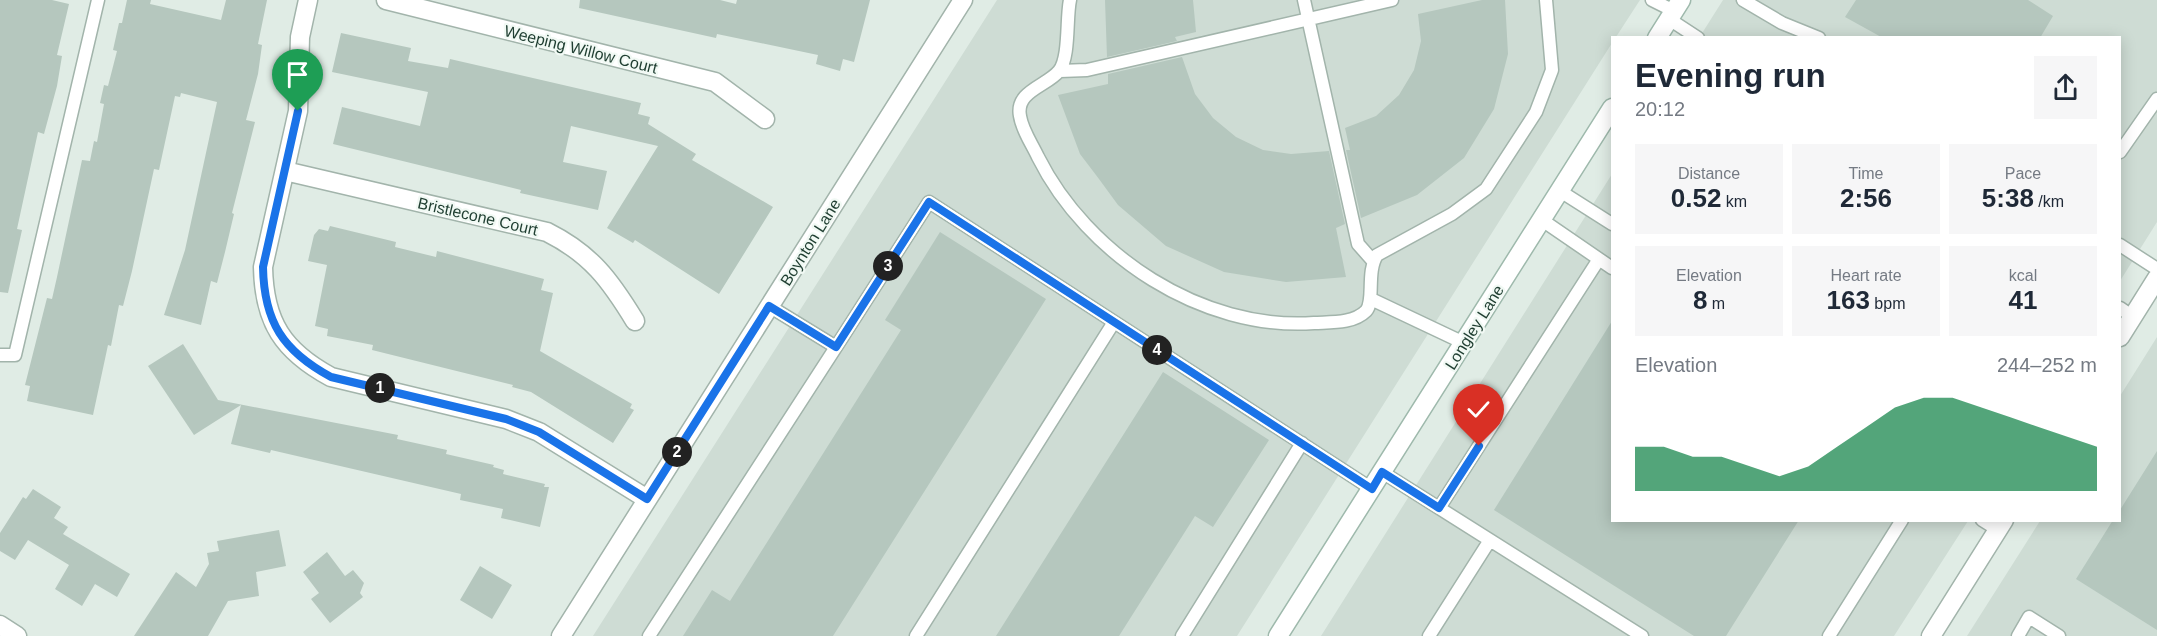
<!DOCTYPE html>
<meta charset="utf-8">
<style>
:root{--surface:#fff;--page:#f6f6f7;--text:#1f2937;--muted:#747a83;--accent:#0b8043}
body{margin:0;font-family:Helvetica,sans-serif;background:var(--page);color:var(--text);height:100vh;display:flex;flex-direction:column;font-size:22px;white-space:nowrap}
*{box-sizing:border-box;margin:0}
p{font-size:20px;color:var(--muted)}
.icon{flex:none;width:33px;height:33px;fill:none;stroke:currentColor;stroke-width:2;stroke-linecap:round;stroke-linejoin:round}
.map{position:relative;flex:1;overflow:hidden}
.panel{position:absolute;left:1611px;top:36px;width:510px;height:486px;display:flex;flex-direction:column;background:var(--surface);border-radius:0px;box-shadow:0 3px 15px #0003}
.panel>*{flex:none}
.pin{position:absolute;display:grid;place-items:center;width:51px;height:51px;color:#fff;margin:-62px -26px;border-radius:50% 50% 50% 0;rotate:-45deg;box-shadow:0 0 6px #0007}
.pin .icon{rotate:45deg}
.km{position:absolute;width:30px;height:30px;margin:-15px;border-radius:50%;background:#222;color:#fff;font-size:16px;line-height:30px;text-align:center}
.round{display:grid;place-items:center;flex:none;width:63px;height:63px;border-radius:0px;background:var(--page)}
.headline{display:flex;align-items:center;justify-content:space-between;height:102px;padding:0 24px}
h1{font-size:33px;font-weight:700;line-height:45px}
.stats{display:grid;grid-template-columns:repeat(3,1fr);gap:9px;height:102px;padding:6px 24px}
.stats div{display:grid;align-content:center;border-radius:0px;background:var(--page);text-align:center}
.stats b{font-size:26px;font-weight:700}
.stats small{font-size:16px;font-weight:400}
.stats p{font-size:16px}
.chart{height:168px;padding:12px 24px}
.chart p{display:flex;justify-content:space-between}
.chart svg{width:100%;height:108px;margin-top:6px;fill:var(--accent);opacity:.7}
.map>svg:first-child{display:block}
.built{fill:#cedcd4}
.building{fill:#b5c7be}
.lines{fill:none;stroke-linecap:round;stroke-linejoin:round}
.service-casing{stroke:#a2b4ab;stroke-width:15}
.minor-casing{stroke:#a2b4ab;stroke-width:21}
.tertiary-casing{stroke:#a2b4ab;stroke-width:21}
.secondary-casing{stroke:#9eb9ac;stroke-width:21}
.service{stroke:#fff;stroke-width:12}
.minor{stroke:#fff;stroke-width:18}
.tertiary{stroke:#fff;stroke-width:18}
.secondary{stroke:#fff;stroke-width:18}
.route-casing{stroke:#fff;stroke-width:12}
.route{stroke:#1a73e8;stroke-width:8}
.labels{text-anchor:middle;stroke-width:4.5;stroke-linejoin:round;paint-order:stroke}
.street-label{font-size:16px;fill:#1f3e31;stroke:#f1f9f4}
</style>
<div class="map">
<svg width="2157" height="636" viewBox="0 0 2157 636">
<rect width="100%" height="100%" fill="#e0ece5"/>
<path class="built" d="M 997,0 L 1640,0 L 1616,37 L 1612,38 L 1612,43 L 1237,636 L 593,636 Z
M 1723,0 L 2157,0 L 2157,222 L 2120,281 L 2120,38 L 1699,38 Z
M 1612,174 L 1612,520 L 1968,521 L 1894,636 L 1321,636 Z
M 2157,337 L 2157,636 L 1967,636 L 2040,521 L 2120,520 L 2120,396 Z"/>
<path class="building" d="M 0,0 L 52,0 L 69,4 L 57,55 L 62,56 L 57,86 L 44,134 L 38,132 L 17,229 L 22,230 L 8,293 L 0,292 Z
M 127,0 L 151,0 L 150,4 L 221,20 L 226,0 L 267,0 L 258,44 L 262,45 L 258,74 L 246,120 L 255,122 L 232,213 L 234,214 L 225,252 L 217,283 L 211,281 L 201,325 L 164,315 L 185,250 L 217,102 L 181,93 L 180,97 L 175,96 L 159,170 L 154,169 L 132,271 L 123,306 L 119,305 L 111,346 L 108,345 L 93,415 L 27,401 L 30,386 L 25,385 L 47,298 L 52,299 L 57,277 L 82,160 L 90,161 L 94,141 L 97,142 L 104,104 L 100,103 L 104,85 L 108,86 L 117,51 L 113,50 L 119,23 L 122,23 Z
M 580,0 L 720,0 L 736,4 L 737,0 L 870,0 L 854,62 L 843,59 L 840,71 L 816,64 L 818,55 L 717,34 L 716,38 L 579,8 Z
M 1105,0 L 1193,0 L 1196,32 L 1175,37 L 1177,41 L 1107,57 Z
M 1482,0 L 1505,0 L 1508,54 L 1494,109 L 1464,158 L 1417,195 L 1361,218 L 1346,150 L 1350,150 L 1345,128 L 1376,116 L 1399,95 L 1414,70 L 1421,41 L 1418,14 Z
M 1856,0 L 2028,0 L 2053,16 L 2040,38 L 1883,38 L 1845,17 Z
M 341,33 L 411,48 L 408,61 L 448,68 L 450,59 L 641,103 L 638,114 L 650,117 L 648,124 L 696,154 L 692,160 L 773,207 L 719,294 L 635,240 L 633,243 L 607,228 L 658,146 L 571,126 L 563,162 L 607,171 L 598,210 L 520,193 L 521,190 L 333,144 L 342,107 L 420,126 L 428,92 L 332,72 Z
M 1182,57 L 1195,94 L 1213,118 L 1236,137 L 1263,150 L 1291,154 L 1329,151 L 1345,224 L 1336,228 L 1346,277 L 1286,282 L 1224,272 L 1166,246 L 1118,205 L 1099,179 L 1080,154 L 1058,95 L 1108,84 L 1108,74 Z
M 330,226 L 396,242 L 395,247 L 436,257 L 437,251 L 544,279 L 541,290 L 553,293 L 540,351 L 632,404 L 630,408 L 634,410 L 613,443 L 531,392 L 512,387 L 513,385 L 372,350 L 373,345 L 327,336 L 328,329 L 315,326 L 327,265 L 308,261 L 314,235 L 319,229 L 328,231 Z
M 940,232 L 1046,299 L 833,636 L 683,636 L 712,590 L 730,601 L 901,330 L 885,320 Z
M 1612,321 L 1612,520 L 1799,520 L 1726,636 L 1694,636 L 1494,510 Z
M 183,344 L 218,400 L 398,435 L 397,439 L 447,450 L 446,454 L 494,465 L 493,467 L 504,470 L 503,474 L 545,484 L 544,487 L 549,487 L 540,527 L 501,518 L 503,509 L 460,500 L 461,494 L 271,450 L 270,453 L 231,444 L 241,405 L 194,435 L 148,366 Z
M 1163,372 L 1269,440 L 1213,527 L 1195,516 L 1119,636 L 996,636 Z
M 2157,451 L 2157,630 L 2076,579 L 2113,520 L 2120,520 L 2120,510 Z
M 33,489 L 61,507 L 54,518 L 68,527 L 63,534 L 130,574 L 117,597 L 95,584 L 82,606 L 55,589 L 69,565 L 28,540 L 15,560 L 0,551 L 0,533 L 23,497 L 26,499 Z
M 279,530 L 286,566 L 256,572 L 259,596 L 228,601 L 208,636 L 134,636 L 176,572 L 196,587 L 209,564 L 207,553 L 219,551 L 217,541 Z
M 327,552 L 345,576 L 353,570 L 364,583 L 360,593 L 363,597 L 330,623 L 311,599 L 319,593 L 303,572 Z
M 480,566 L 512,585 L 492,619 L 460,600 Z"/>
<g class="lines">
<g class="service-casing">
<path id="service" d="M 1070,0 C 1066,18 1070,57 1059,71 C 1047,86 1015,91 1020,116 C 1022,130 1032,144 1038,157 C 1087,255 1202,331 1314,323 C 1330,322 1353,324 1366,311 C 1375,301 1366,272 1377,255 L 1452,214 L 1486,189 L 1512,149 L 1536,112 L 1552,70 L 1546,0
M 1304,0 L 1358,244 L 1373,261
M 1652,0 L 1674,11
M 1743,0 L 1782,23 L 1819,38
M 1669,19 L 1698,38
M 1060,71 L 1087,70 L 1392,0
M 2120,152 L 2157,99
M 1560,191 L 1612,224
M 1542,220 L 1612,268
M 2120,245 L 2157,269
M 1371,299 L 1464,343
M 769,306 L 836,347 L 929,202 L 1372,489
M 2120,308 L 2133,317
M 0,355 L 15,355 L 98,0
M 1382,472 L 1642,636
M 1439,508 L 1599,259
M 1982,520 L 1998,530
M 649,636 L 836,347
M 916,636 L 1114,322
M 1182,636 L 1302,443
M 1429,636 L 1490,540
M 1829,636 L 1902,520
M 2018,636 L 2029,617 L 2059,636"/>
</g>
<g class="minor-casing">
<path id="minor" d="M 308,0 L 300,37 L 298,111 L 263,267 C 264,322 283,351 331,377 L 506,419 L 539,432 L 647,499
M 386,0 L 715,82 L 765,119
M 285,171 L 547,232 C 591,254 610,280 635,321
M 2120,337 L 2157,278
M 561,636 L 963,0
M 1931,636 L 2004,520"/>
</g>
<g class="tertiary-casing">
<path id="tertiary" d="M 0,625 L 17,636"/>
</g>
<g class="secondary-casing">
<path id="secondary" d="M 1657,38 L 1681,0
M 1278,636 L 1612,108"/>
</g>
<use href="#service" class="service"/>
<use href="#minor" class="minor"/>
<use href="#tertiary" class="tertiary"/>
<use href="#secondary" class="secondary"/>
</g>
<g class="lines">
<g class="route-casing">
<path id="route" d="M 298,111 L 263,267 C 264,322 283,351 331,377 L 506,419 L 539,432 L 647,499 L 769,306 L 836,347 L 929,202 L 1372,489 L 1382,472 L 1439,508 L 1479,446"/>
</g>
<use href="#route" class="route"/>
</g>
<g class="labels">
<g class="street-label">
<text transform="translate(581 49) rotate(14)" y="6">Weeping Willow Court</text>
<text transform="translate(478 216) rotate(13)" y="6">Bristlecone Court</text>
<text transform="translate(810 242) rotate(-58)" y="6">Boynton Lane</text>
<text transform="translate(1474 327) rotate(-58)" y="6">Longley Lane</text>
</g>
</g>
</svg>
<div class="pin" style="left:298px;top:111px;background:#1e9e55"><svg class="icon" aria-label="arrive" viewBox="0 0 24 24"><path d="M6 21V4h12l-3 4 3 4H6"/></svg></div>
<div class="pin" style="left:1479px;top:446px;background:#d93025"><svg class="icon" aria-label="check" viewBox="0 0 24 24"><path d="M5 12l5 5 9-10"/></svg></div>
<b class="km" style="left:380px;top:388px">1</b>
<b class="km" style="left:677px;top:452px">2</b>
<b class="km" style="left:888px;top:266px">3</b>
<b class="km" style="left:1157px;top:350px">4</b>
<section class="panel">
<div class="headline"><div><h1>Evening run</h1><p>20:12</p></div><a class="round"><svg class="icon" aria-label="share" viewBox="0 0 24 24"><path d="M12 15V3M7 8l5-5 5 5M5 13v7h14v-7"/></svg></a></div>
<div class="stats">
<div><p>Distance</p><b>0.52<small> km</small></b></div>
<div><p>Time</p><b>2:56</b></div>
<div><p>Pace</p><b>5:38<small> /km</small></b></div>
</div>
<div class="stats">
<div><p>Elevation</p><b>8<small> m</small></b></div>
<div><p>Heart rate</p><b>163<small> bpm</small></b></div>
<div><p>kcal</p><b>41</b></div>
</div>
<div class="chart"><p><span>Elevation</span>244–252 m</p>
<svg viewBox="0 0 160 44" preserveAspectRatio="none"><path d="M0 44V26L10 26L20 30L30 30L40 34L50 38L60 34L70 26L80 18L90 10L100 6L110 6L120 10L130 14L140 18L150 22L160 26V44z"/></svg>
</div>
</section>
</div>
